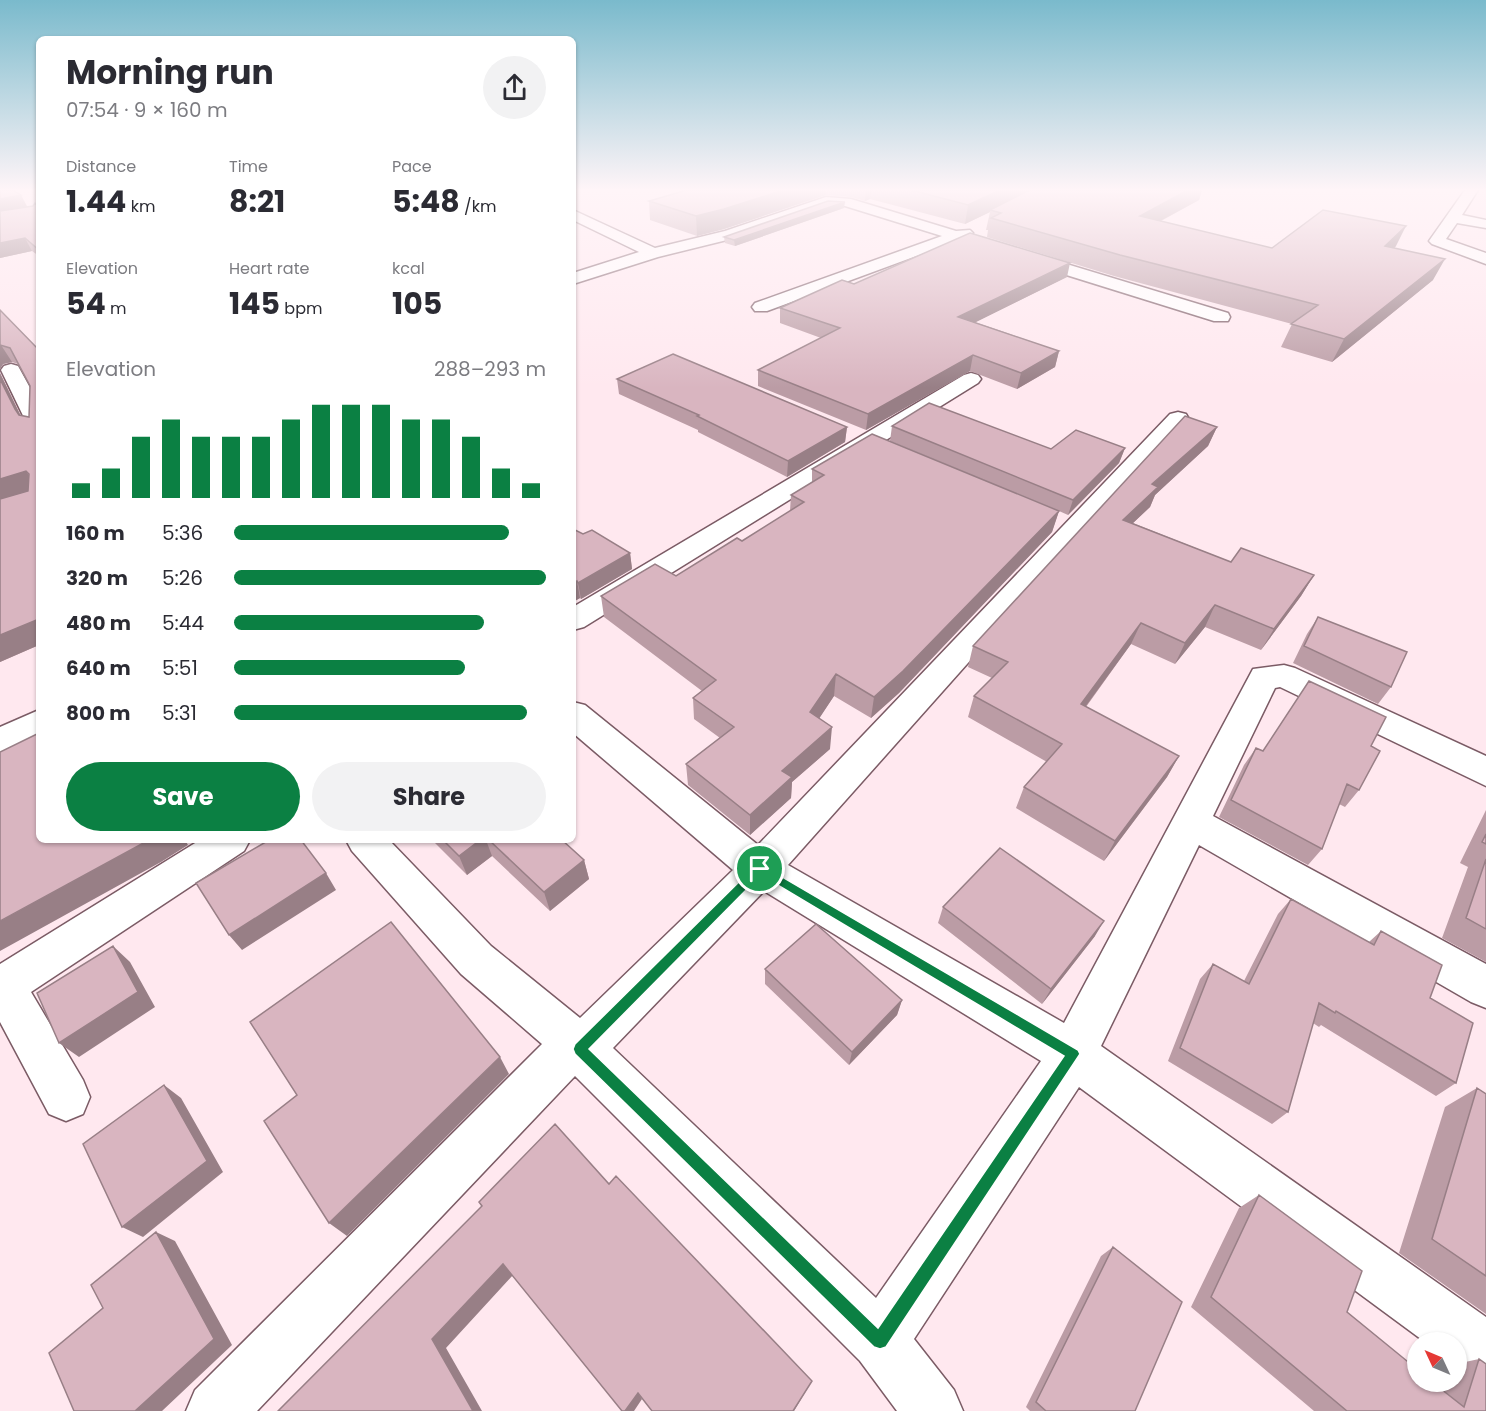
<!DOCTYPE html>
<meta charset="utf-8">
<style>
:root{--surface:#fff;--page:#f2f2f3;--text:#2b2b33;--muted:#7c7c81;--accent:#0b8043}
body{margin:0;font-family:Poppins,sans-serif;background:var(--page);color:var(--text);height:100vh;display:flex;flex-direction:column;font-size:22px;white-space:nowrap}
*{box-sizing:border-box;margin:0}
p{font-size:20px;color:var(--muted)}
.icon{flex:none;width:33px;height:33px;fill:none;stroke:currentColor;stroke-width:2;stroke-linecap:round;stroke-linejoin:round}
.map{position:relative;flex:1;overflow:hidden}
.panel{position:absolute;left:36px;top:36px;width:540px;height:807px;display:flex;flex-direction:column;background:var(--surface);border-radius:9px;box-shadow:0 2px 4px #0004}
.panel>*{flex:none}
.needle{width:39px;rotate:314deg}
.controls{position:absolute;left:1407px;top:1332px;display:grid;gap:12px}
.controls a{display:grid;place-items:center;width:60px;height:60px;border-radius:50%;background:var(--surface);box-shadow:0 2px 4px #0004;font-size:30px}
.pin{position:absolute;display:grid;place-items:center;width:51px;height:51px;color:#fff;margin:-26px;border:3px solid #fff;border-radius:50%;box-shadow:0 2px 6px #0007}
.round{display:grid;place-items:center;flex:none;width:63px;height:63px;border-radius:32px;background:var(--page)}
.summary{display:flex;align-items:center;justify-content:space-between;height:102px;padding:0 30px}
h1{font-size:33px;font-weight:700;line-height:45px}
.stats{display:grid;grid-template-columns:repeat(3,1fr);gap:9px;height:102px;padding:6px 30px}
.stats div{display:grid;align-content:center}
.stats b{font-size:30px;font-weight:700}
.stats small{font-size:16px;font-weight:400}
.stats p{font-size:16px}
.chart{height:168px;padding:12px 30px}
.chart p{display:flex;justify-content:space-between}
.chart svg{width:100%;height:108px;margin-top:6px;stroke:var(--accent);stroke-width:6}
.cta{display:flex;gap:12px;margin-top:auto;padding:12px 30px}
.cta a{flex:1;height:69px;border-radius:36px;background:var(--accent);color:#fff;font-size:24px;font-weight:700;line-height:69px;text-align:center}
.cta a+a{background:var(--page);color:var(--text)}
ul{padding:0 30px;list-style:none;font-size:20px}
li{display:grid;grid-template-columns:96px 72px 1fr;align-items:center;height:45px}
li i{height:15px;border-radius:8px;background:var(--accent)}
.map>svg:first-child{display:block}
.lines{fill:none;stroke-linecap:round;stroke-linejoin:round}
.minor-casing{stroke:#7b5b65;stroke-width:3}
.minor{fill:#fff;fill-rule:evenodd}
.wall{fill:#bb9ca5}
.shaded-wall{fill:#987f86}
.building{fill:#d9b5c0;stroke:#987f86;stroke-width:1.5}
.route{fill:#0b8043;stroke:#fff;stroke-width:1.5;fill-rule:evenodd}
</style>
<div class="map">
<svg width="1486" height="1411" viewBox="0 0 1486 1411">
<rect width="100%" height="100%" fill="#ffe8ef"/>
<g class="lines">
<g class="minor-casing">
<path id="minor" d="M 1465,190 L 1478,190 L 1462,215 L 1486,220 L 1486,228 L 1457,223 L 1446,239 L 1486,253 L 1486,264 L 1432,244 L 1429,241 Z
M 826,197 L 851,199 L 956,231 L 970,230 L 973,233 L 971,235 L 1228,313 L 1230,317 L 1228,321 L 1214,321 L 957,241 L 767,311 L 755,311 L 752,307 L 755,303 L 942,236 L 845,206 L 827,205 L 735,238 L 658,257 L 573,284 L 573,273 L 639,252 L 573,220 L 573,210 L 655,248 L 725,231 Z
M 11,364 L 18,366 L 39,404 L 39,433 L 31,431 L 28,426 L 1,370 L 4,366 Z
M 971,373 L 978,375 L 981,379 L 978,383 L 584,627 L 573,630 L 573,607 L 964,375 Z
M 1178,412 L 1186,414 L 1189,419 L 1186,424 L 1082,535 L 788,865 L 1064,1023 L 1253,669 L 1284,665 L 1295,668 L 1486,756 L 1486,786 L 1280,687 L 1275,688 L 1213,816 L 1486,964 L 1486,1008 L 1471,1002 L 1199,845 L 1101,1046 L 1486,1317 L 1486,1381 L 1466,1372 L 1456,1365 L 1456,1342 L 1425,1342 L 1079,1087 L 914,1339 L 954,1390 L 963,1411 L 897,1411 L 860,1361 L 575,1076 L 257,1411 L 186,1411 L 195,1390 L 542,1044 L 461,974 L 352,851 L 346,840 L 389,840 L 491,946 L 580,1018 L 733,870 L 573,733 L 573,702 L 585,705 L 758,845 L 1170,414 ZM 764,891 L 1041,1061 L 876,1298 L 613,1048 Z
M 39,710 L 39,737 L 0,755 L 0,727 Z
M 200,840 L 250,840 L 244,851 L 31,992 L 83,1080 L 90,1097 L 83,1114 L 66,1121 L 49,1114 L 0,1022 L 0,964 Z"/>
</g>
<use href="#minor" class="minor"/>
</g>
<path class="wall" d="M 0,190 L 27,207 L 39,206 L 39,256 L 32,251 L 0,258 Z
M 687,190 L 1202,190 L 1199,200 L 1161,221 L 1272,248 L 1396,246 L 1394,248 L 1433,280 L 1332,362 L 1281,347 L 1292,324 L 1114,276 L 987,237 L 988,230 L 986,230 L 990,212 L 965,224 L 870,199 L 865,201 L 851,197 L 826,195 L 724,229 L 697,236 L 650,220 L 649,201 Z
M 844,208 L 735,246 L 725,243 L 724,237 Z
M 1067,277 L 975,322 L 1059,351 L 1055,367 L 1017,389 L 970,371 L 866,430 L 758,386 L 758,370 L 821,338 L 780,323 L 780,308 L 854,284 Z
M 0,310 L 39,350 L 39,645 L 0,662 L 0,373 L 21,416 L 29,417 L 30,386 L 18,364 L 12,362 L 3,364 L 0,369 Z
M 617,379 L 847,427 L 845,442 L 787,477 L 698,432 L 698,430 L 619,394 Z
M 892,426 L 1051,449 L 1125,448 L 1119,463 L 1068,515 L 1059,511 L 1052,532 L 899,693 L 871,718 L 834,696 L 819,718 L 830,749 L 792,782 L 791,798 L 750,835 L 688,785 L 686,764 L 720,738 L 694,719 L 693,698 L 702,691 L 604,617 L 601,596 L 676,576 L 742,541 L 790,511 L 791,495 L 812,483 L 812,469 L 1044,505 L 890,441 Z
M 1217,427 L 1208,446 L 1155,495 L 1150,507 L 1133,523 L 1231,562 L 1314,575 L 1301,596 L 1261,650 L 1205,627 L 1175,664 L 1131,644 L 1086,707 L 1179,756 L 1167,777 L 1104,861 L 1016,808 L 1024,787 L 1047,762 L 968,717 L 974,696 L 992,678 L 968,667 L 973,646 Z
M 573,529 L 583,534 L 630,553 L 632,569 L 581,599 L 580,598 L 573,602 Z
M 1318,617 L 1391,687 L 1378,704 L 1293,663 L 1307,634 Z
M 1371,746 L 1359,790 L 1345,807 L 1339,804 L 1322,849 L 1308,865 L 1219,817 L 1244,765 L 1256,748 L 1263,751 Z
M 1486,810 L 1486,962 L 1442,938 L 1468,867 L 1460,863 Z
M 432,840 L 562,840 L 584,860 L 589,879 L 550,911 L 492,856 L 467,875 Z
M 1291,899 L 1369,942 L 1381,931 L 1430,998 L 1456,1083 L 1436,1096 L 1321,1025 L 1319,1027 L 1313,1023 L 1288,1112 L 1272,1124 L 1168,1061 L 1200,979 L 1213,964 L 1244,981 L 1278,914 Z
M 943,907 L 1095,936 L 1042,1004 L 938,923 Z
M 765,969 L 902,1000 L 897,1015 L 849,1065 L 765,984 Z
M 1477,1088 L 1486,1094 L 1486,1314 L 1399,1253 L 1445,1107 Z
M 1259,1195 L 1347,1312 L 1440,1388 L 1442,1382 L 1456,1382 L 1456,1364 L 1479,1359 L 1486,1411 L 1314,1411 L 1191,1307 L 1239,1208 Z
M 1113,1247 L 1135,1411 L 1030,1411 L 1026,1407 L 1101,1256 Z"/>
<path class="shaded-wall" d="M 784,190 L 826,190 L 826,195 L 724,229 L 697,236 L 696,216 Z
M 866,190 L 871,190 L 870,199 L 865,201 Z
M 1000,190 L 1035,190 L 990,210 L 990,212 L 965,224 L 968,205 Z
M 1188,190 L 1202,190 L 1199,200 L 1134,235 L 1140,216 Z
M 21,195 L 28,208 L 0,213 L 0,199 Z
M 845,202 L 844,208 L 735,246 L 734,240 Z
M 1406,226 L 1396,246 L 1375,267 L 1385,246 Z
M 25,238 L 32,251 L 0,258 L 0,243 Z
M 1445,259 L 1433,280 L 1332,362 L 1344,339 Z
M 1070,263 L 1067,277 L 956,332 L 958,317 Z
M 0,345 L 1,345 L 12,362 L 3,364 L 0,369 Z
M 1059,351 L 1055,367 L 1017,389 L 1021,373 Z
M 973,355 L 970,371 L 866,430 L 868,414 Z
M 0,373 L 26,427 L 15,409 L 0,379 Z
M 847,427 L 845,442 L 787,477 L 788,461 Z
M 1217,427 L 1208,446 L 1155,495 L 1150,507 L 1115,540 L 1123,520 L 1152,484 Z
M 1125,448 L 1119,463 L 1068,515 L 1073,500 Z
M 26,471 L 38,490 L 0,502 L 0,479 Z
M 1059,511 L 1052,532 L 899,693 L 871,718 L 874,697 Z
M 630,553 L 632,569 L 581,599 L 578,583 Z
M 1314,575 L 1301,596 L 1261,650 L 1274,629 Z
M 577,581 L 580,598 L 573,602 L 573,584 Z
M 1215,605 L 1205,627 L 1175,664 L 1185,643 Z
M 39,619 L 39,645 L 0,662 L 0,635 Z
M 1141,623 L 1131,644 L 1072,725 L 1081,704 Z
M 836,674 L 834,696 L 809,734 L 810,712 Z
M 832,727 L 830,749 L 792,782 L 791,798 L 750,835 L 750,815 L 782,771 Z
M 1179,756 L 1167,777 L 1104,861 L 1115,841 Z
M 149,840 L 185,840 L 188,845 L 161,862 L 0,951 L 0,921 Z
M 480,840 L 486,840 L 492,856 L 467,875 L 459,856 Z
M 584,860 L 589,879 L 550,911 L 544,892 Z
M 326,873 L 336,890 L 242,950 L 229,935 Z
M 1104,921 L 1095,936 L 1042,1004 L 1051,989 Z
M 113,946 L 130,962 L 155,1007 L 79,1057 L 59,1043 Z
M 902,1000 L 897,1015 L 849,1065 L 852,1052 Z
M 500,1057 L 509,1074 L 347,1236 L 329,1223 Z
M 164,1085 L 181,1098 L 223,1172 L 143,1237 L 122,1227 Z
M 156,1232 L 175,1241 L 232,1345 L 162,1411 L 135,1411 Z
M 503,1264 L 513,1275 L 446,1348 L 482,1411 L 473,1411 L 432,1339 Z
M 812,1381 L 794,1411 L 793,1411 Z
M 638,1393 L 642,1399 L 634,1411 L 625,1411 Z"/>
<path class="building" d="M 0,190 L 13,190 L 21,195 L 0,199 Z
M 687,190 L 784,190 L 724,209 L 696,216 L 649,201 Z
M 911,190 L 1000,190 L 968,205 Z
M 1030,190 L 1188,190 L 1140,216 L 1272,248 L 1323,210 L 1406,226 L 1385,246 L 1445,259 L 1344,339 L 1291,324 L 1318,305 L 1120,255 L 991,218 L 1001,213 L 990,210 Z
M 828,201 L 845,202 L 734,240 L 724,237 Z
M 35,203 L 39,206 L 39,250 L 25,238 L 0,243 L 0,211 L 33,206 Z
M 970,233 L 1070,263 L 958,317 L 1059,351 L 1021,373 L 973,355 L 868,414 L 758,370 L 840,328 L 780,308 L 842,280 L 854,284 Z
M 0,310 L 39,350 L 39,619 L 0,635 L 0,499 L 28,491 L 29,474 L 26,471 L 0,479 L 0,379 L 15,409 L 19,415 L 29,417 L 30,386 L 10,348 L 0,345 Z
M 673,354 L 847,427 L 788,461 L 697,416 L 699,415 L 617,379 Z
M 929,403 L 1051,449 L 1076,430 L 1125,448 L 1073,500 L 892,426 Z
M 1185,416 L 1217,427 L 1152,484 L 1158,487 L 1123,520 L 1231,562 L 1241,548 L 1314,575 L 1274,629 L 1215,605 L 1185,643 L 1141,623 L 1081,704 L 1179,756 L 1115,841 L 1024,787 L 1062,744 L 974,696 L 1008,662 L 973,646 Z
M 872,434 L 1059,511 L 903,671 L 874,697 L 836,674 L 810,712 L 832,727 L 782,771 L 792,777 L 750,815 L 686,764 L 734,727 L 693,698 L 716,680 L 601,596 L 655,564 L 676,576 L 737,538 L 742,541 L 804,502 L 791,495 L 824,475 L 812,469 Z
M 573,529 L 583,534 L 592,530 L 630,553 L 578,583 L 577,581 L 573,584 Z
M 1318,617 L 1407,652 L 1391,687 L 1304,646 Z
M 1309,681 L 1386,717 L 1371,746 L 1380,751 L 1359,790 L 1347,784 L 1322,849 L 1231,800 L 1256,748 L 1263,751 Z
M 39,733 L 39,840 L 149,840 L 0,921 L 0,752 Z
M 1486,834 L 1486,844 L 1482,842 Z
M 269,840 L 301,840 L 326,873 L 229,935 L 196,883 Z
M 443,840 L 480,840 L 459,856 Z
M 489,840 L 562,840 L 584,860 L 544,892 Z
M 1000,848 L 1104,921 L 1051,989 L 943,907 Z
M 1486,859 L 1486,929 L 1466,918 Z
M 1291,899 L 1374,945 L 1381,931 L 1442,965 L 1430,998 L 1473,1023 L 1456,1083 L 1336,1011 L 1335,1013 L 1319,1003 L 1288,1112 L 1180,1048 L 1213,964 L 1249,984 Z
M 391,922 L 500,1057 L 329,1223 L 264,1121 L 297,1095 L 250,1022 Z
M 816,924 L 902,1000 L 852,1052 L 765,969 Z
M 113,946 L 138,992 L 59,1043 L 37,993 Z
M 164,1085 L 207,1161 L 122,1227 L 83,1144 Z
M 1477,1088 L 1486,1094 L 1486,1276 L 1432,1239 Z
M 555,1124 L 609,1184 L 616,1176 L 812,1381 L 793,1411 L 652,1411 L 638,1393 L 625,1411 L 622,1411 L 503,1264 L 432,1339 L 473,1411 L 278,1411 L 482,1206 L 479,1202 Z
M 1259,1195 L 1362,1271 L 1347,1312 L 1418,1370 L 1418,1382 L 1432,1382 L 1464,1407 L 1479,1359 L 1486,1364 L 1486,1411 L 1347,1411 L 1211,1297 Z
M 156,1232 L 214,1339 L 135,1411 L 74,1411 L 49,1353 L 103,1308 L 91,1285 Z
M 1113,1247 L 1182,1302 L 1135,1411 L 1046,1411 L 1036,1402 Z"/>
<linearGradient id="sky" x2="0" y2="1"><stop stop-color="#7abacc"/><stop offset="0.49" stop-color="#fff5f8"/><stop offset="1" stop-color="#fff5f8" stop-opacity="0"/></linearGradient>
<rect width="1486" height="388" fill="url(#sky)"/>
<path class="route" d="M 760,864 L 1078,1050 L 1080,1054 L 886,1347 L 880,1349 L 874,1347 L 575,1054 L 573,1049 L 575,1044 L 756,865 ZM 761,875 L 1064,1056 L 878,1328 L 589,1049 Z"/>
</svg>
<div class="controls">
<a><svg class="needle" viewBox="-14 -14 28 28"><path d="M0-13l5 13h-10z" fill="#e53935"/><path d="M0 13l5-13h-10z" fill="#7c7c81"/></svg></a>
</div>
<div class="pin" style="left:760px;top:869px;background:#1e9e55"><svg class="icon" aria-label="arrive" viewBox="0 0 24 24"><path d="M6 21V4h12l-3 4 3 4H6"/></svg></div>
<section class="panel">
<div class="summary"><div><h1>Morning run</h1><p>07:54 · 9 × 160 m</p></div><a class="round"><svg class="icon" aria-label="share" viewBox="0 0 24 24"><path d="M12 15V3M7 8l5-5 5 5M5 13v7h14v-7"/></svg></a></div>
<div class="stats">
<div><p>Distance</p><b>1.44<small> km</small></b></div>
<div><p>Time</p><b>8:21</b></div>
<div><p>Pace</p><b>5:48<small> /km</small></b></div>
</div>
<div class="stats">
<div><p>Elevation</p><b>54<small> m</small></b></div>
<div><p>Heart rate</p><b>145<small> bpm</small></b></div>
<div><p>kcal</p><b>105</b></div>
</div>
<div class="chart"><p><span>Elevation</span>288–293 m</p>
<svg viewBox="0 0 160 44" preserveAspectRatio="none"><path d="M5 44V38M15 44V32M25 44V19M35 44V12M45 44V19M55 44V19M65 44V19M75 44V12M85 44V6M95 44V6M105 44V6M115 44V12M125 44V12M135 44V19M145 44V32M155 44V38"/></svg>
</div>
<ul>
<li><b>160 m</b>5:36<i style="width:88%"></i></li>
<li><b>320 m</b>5:26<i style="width:100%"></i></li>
<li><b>480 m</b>5:44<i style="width:80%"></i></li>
<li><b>640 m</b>5:51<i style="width:74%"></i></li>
<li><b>800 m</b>5:31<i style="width:94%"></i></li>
</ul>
<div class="cta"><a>Save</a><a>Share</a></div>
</section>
</div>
